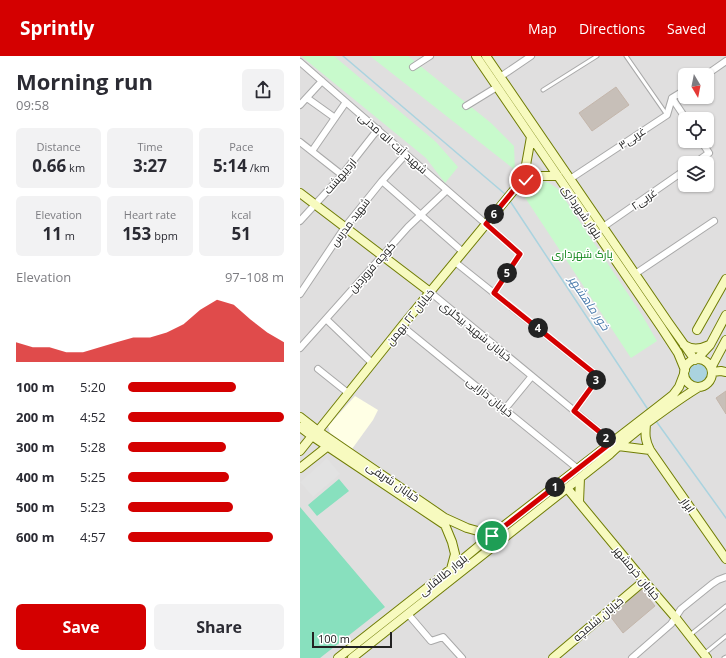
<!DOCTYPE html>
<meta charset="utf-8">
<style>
:root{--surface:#fff;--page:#f2f2f3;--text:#2b2b33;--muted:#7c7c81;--accent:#d40000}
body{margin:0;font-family:"Open Sans",Cairo,sans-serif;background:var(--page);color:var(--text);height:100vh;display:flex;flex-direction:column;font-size:15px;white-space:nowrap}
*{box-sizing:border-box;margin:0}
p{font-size:13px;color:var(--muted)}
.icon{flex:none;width:22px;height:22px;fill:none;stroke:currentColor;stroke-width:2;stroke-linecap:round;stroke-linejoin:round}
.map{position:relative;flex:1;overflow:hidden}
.sheet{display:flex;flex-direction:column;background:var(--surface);width:300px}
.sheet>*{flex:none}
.needle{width:26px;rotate:170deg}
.fabs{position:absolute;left:378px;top:12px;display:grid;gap:8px}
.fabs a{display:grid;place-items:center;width:36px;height:36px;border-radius:6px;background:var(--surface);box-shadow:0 1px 3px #0004;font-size:20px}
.scale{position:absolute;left:12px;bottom:10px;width:80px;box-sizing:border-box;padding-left:4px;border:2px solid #222;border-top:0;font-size:11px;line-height:14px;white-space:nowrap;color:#222;-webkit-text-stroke:3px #fff;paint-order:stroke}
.pin{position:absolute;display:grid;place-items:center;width:34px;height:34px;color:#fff;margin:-17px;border:2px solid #fff;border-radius:50%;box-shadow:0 1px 4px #0007}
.km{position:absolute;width:20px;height:20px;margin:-10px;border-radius:50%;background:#222;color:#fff;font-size:11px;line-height:20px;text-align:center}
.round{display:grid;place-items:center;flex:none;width:42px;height:42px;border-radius:6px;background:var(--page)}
.summary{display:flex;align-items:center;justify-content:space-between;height:68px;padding:0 16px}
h1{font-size:22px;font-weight:700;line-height:30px}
.metrics{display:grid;grid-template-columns:repeat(3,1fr);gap:6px;height:68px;padding:4px 16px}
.metrics div{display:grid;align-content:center;border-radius:6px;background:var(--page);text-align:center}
.metrics b{font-size:17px;font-weight:700}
.metrics small{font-size:11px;font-weight:400}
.metrics p{font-size:11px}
.chart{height:112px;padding:8px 16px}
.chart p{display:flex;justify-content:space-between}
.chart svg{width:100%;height:72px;margin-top:4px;fill:var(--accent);opacity:.7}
.primary-button{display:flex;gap:8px;margin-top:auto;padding:8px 16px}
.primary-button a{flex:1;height:46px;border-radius:6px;background:var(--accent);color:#fff;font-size:16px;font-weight:700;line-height:46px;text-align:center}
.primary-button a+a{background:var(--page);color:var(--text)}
ul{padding:0 16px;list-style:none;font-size:13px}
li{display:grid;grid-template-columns:64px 48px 1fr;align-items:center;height:30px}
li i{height:10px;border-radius:5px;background:var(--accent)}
header{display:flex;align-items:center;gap:24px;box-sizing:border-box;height:56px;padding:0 20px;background:var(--accent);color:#fff}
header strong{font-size:19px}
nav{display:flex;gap:22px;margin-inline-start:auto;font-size:14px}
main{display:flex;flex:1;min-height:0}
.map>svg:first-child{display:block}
.residential{fill:#e0dfdf;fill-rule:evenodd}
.education{fill:#ffffe5}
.park{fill:#c8facc}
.pitch{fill:#88e0be}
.parking{fill:#e2e2e2}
.water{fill:#aad3df}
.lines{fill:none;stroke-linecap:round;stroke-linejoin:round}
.stream{stroke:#aad3df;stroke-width:1.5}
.building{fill:#c7bfb8;stroke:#c4b6ab}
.lane-casing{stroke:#a9a9a9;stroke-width:5}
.street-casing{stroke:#a9a9a9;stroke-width:8}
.secondary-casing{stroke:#707d05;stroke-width:10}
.lane{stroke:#fff;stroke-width:3}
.street{stroke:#fff;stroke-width:6}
.secondary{stroke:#f7fabf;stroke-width:8}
.route-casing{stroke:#fff;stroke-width:8}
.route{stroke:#d40000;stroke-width:5}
.labels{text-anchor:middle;stroke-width:3;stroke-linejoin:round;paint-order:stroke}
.street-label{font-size:11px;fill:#222;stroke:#fff}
.park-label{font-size:11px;fill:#0c8416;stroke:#fff}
.water-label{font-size:12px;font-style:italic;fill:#4a7aab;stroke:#fff}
</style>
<header>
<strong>Sprintly</strong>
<nav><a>Map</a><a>Directions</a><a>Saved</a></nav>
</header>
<main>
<section class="sheet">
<div class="summary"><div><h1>Morning run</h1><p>09:58</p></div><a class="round"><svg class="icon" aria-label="share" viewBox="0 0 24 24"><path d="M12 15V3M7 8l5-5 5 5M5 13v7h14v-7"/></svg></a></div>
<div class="metrics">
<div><p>Distance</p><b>0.66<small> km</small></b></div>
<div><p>Time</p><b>3:27</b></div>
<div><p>Pace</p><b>5:14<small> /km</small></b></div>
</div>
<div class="metrics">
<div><p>Elevation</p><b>11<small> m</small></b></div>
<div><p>Heart rate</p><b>153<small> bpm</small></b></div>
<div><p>kcal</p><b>51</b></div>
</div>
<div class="chart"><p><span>Elevation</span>97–108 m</p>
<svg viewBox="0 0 160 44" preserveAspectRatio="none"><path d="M0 44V32L10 35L20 35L30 38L40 38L50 35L60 32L70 29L80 29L90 26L100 21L110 12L120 6L130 9L140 18L150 26L160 32V44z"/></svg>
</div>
<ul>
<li><b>100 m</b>5:20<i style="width:69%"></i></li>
<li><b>200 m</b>4:52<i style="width:100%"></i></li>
<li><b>300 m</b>5:28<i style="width:63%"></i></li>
<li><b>400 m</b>5:25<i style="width:65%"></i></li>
<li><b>500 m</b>5:23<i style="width:67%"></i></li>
<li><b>600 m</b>4:57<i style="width:93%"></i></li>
</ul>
<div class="primary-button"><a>Save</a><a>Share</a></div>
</section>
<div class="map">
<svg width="426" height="602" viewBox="0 0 426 602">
<rect width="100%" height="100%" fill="#f2efe9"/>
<path class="residential" d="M 0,0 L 426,0 L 426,602 L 0,602 ZM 385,19 L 407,19 L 407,41 L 385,41 ZM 385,63 L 407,63 L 407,85 L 385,85 ZM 385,107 L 407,107 L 407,129 L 385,129 Z"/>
<path class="education" d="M 55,340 L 78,354 L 73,364 L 52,393 L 30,377 L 28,370 Z"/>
<path class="park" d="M 1,0 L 34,0 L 136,86 L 158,111 L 145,127 L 126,102 Z
M 70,0 L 108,0 L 191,67 L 214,90 L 215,114 Z
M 241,125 L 249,127 L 258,133 L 342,259 L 357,285 L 331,302 L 222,137 C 228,130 232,126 241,125 Z"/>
<path class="pitch" d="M 39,423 L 49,435 L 17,460 L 8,449 Z
M 0,451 L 85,551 L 20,602 L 0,602 Z"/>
<path class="parking" d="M 27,402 L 40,418 L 13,441 L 0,426 Z"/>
<path class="water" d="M388 318a10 10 0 1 1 20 0a10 10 0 1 1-20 0Z"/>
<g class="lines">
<path class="stream" d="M 43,0 L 205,138
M 210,145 L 349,355
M 356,365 L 426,462"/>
</g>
<path class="building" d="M 316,31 L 329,49 L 292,75 L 279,57 Z
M 426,335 L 426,358 L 416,342 Z
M 341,533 L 355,550 L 323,577 L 310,560 Z"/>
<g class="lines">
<g class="lane-casing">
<path id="lane" d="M 326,0 L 367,59
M 243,34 L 297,0
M 390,579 L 426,550
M 404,598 L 426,580
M 424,602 L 426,601"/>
</g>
<g class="street-casing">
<path id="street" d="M 0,6 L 186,168 L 220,198 L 194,237
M 113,11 L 130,0
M 406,19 L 426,5
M 200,21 L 231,0
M 7,42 L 35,62
M 372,42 L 386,63
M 0,49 L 22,25
M 166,50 L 197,31
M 0,86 L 42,119
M 12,95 L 46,46
M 395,107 L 409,97 L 401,85
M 270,123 L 367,59 L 372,42 L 385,34
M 82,125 L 163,196
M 0,165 L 42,119 L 78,73
M 303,171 L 385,114
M 155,206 L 295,318 L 296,325 L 274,355
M 335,218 L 414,165
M 130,236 L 312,386
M 0,238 L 45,171 L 82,125 L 106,98
M 26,263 L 72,307
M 102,270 L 278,413
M 0,292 L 108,171 L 147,134
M 18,313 L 48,337
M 205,353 L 232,320
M 108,558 L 131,585 L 143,581 L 162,602
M 332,602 L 371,568 L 381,553 L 412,528 L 418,524 L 426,521"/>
</g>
<g class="secondary-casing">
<path id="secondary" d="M 176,0 L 361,271 L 378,297 L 385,314
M 186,0 L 368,266 L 395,304
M 216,132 L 226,124 L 241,120 L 258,120
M 0,137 L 130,236
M 397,274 L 426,223
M 384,289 C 392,294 401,293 409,289
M 397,303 L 410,289 L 426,259
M384 317a14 14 0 1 1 28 0a14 14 0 1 1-28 0Z
M 411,312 L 426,284
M 412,316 L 421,315 L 426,316
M 0,361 L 18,375 L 145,462 L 167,472 L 192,479
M 346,368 C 345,379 345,384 350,394 L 426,503
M 0,371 L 12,380 L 145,469 L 152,486 L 155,498 L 151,513
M 318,390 L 350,394
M 0,395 L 12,380 L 18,375 L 102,270 L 214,134 L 226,109 L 231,81
M 0,412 L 28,390 L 30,387
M 267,432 L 344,525 L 375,561 L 407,602
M 279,446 L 280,422
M 38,602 L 151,513 L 192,479 L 359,350 L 373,339 L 379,331 L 384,318
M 52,602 L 310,398 C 320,388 332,379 343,370 C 362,356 379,343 399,331
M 253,602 L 344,525"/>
</g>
<use href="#lane" class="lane"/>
<use href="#street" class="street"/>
<use href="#secondary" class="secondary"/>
</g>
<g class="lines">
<g class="route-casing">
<path id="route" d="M 192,480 L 312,386 L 274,355 L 296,325 L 295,318 L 194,237 L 220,198 L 186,168 L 214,134 L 226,124"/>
</g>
<use href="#route" class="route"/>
</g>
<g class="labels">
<g class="street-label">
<text transform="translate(332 82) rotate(-34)" y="4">۳غربی</text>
<text transform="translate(93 87) rotate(41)" y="4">شهید آیت اله مدنی</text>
<text transform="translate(40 120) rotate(-49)" y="4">اردیبهشت</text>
<text transform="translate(344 143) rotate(-35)" y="4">۲غربی</text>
<text transform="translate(282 156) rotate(56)" y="4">بلوار شهرداری</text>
<text transform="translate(50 166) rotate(-53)" y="4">شهید مدرس</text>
<text transform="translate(72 211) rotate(-48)" y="4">کوچه فروردین</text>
<text transform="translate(110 261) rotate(-51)" y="4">خیابان ۲۲ بهمن</text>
<text transform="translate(176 275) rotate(39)" y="4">خیابان شهید بیگلری</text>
<text transform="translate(190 341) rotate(39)" y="4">خیابان دارایی</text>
<text transform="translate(93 426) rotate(34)" y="4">خیابان شریفی</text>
<text transform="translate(388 449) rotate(55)" y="4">ابرار</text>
<text transform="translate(337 517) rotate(50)" y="4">خیابان خرمشهر</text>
<text transform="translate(143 519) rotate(-39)" y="4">بلوار طالقانی</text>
<text transform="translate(298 563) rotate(-40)" y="4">خیابان شلمچه</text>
</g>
<g class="park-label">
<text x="282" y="202">پارک شهرداری</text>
</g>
<g class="water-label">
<text transform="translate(289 247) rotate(56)" y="4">خور ماهشهر</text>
</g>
</g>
</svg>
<div class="fabs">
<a><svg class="needle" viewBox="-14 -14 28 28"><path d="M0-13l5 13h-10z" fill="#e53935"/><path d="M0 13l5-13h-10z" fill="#7c7c81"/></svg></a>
<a><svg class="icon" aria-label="locate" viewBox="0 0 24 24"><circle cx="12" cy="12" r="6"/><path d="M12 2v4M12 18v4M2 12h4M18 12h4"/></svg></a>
<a><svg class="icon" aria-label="layers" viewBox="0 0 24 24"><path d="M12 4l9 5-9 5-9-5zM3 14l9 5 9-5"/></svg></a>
</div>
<div class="scale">100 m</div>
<div class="pin" style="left:192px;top:480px;background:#1e9e55"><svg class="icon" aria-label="arrive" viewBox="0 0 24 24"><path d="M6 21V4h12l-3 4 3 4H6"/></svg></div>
<div class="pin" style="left:226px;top:124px;background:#d93025"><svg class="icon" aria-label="check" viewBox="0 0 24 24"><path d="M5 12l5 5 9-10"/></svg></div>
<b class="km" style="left:255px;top:431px">1</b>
<b class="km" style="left:306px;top:382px">2</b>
<b class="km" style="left:296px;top:324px">3</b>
<b class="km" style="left:238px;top:272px">4</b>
<b class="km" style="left:207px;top:217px">5</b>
<b class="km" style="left:194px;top:158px">6</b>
</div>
</main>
